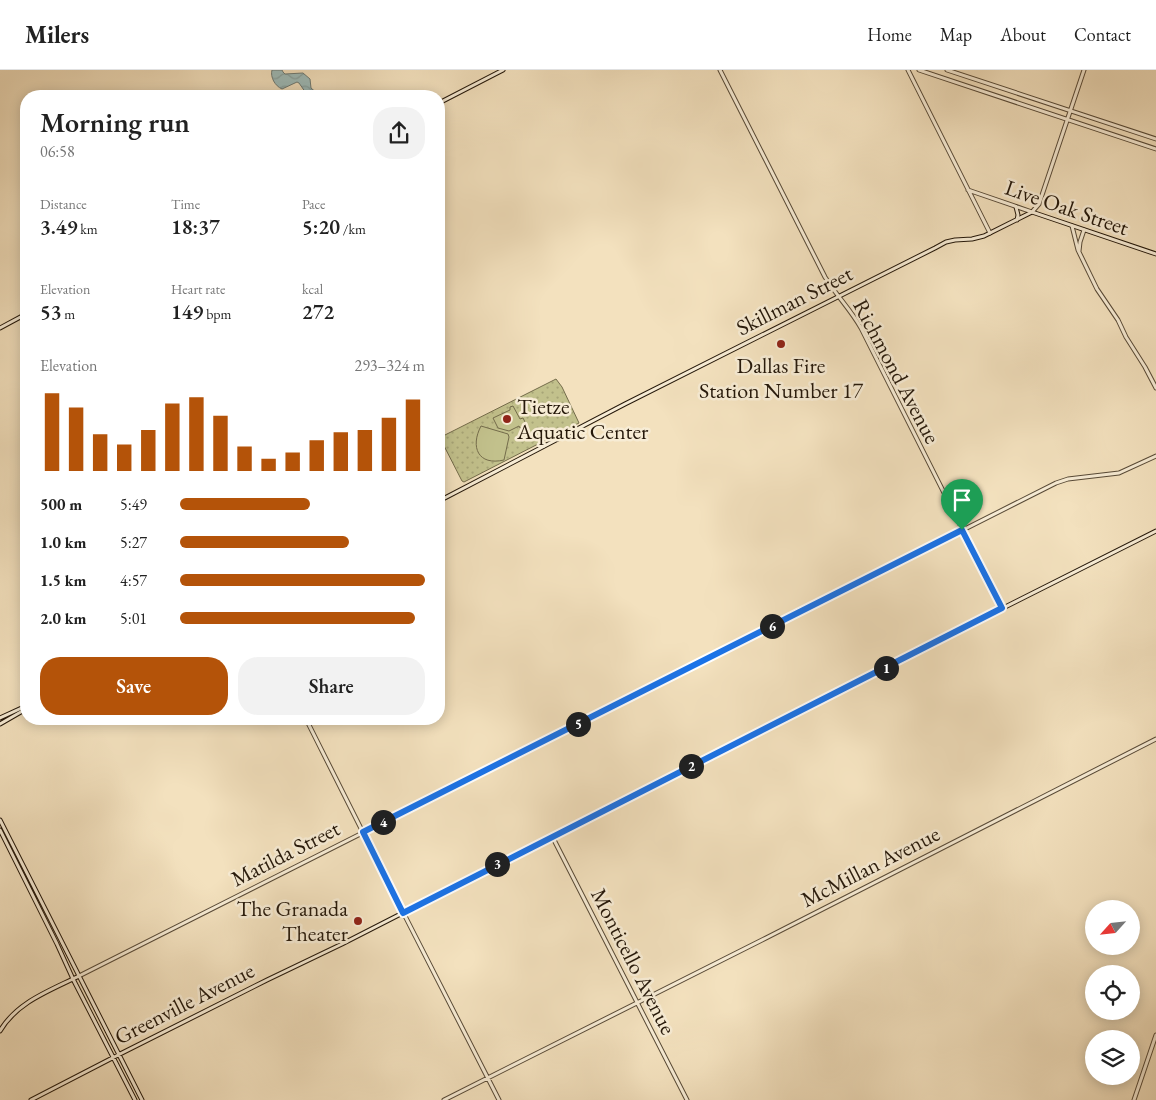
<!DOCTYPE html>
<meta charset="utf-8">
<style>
:root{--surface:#fff;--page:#f2f2f2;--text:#222;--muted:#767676;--line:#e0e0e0;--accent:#b45309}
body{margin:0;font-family:"EB Garamond",serif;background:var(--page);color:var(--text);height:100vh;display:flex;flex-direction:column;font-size:19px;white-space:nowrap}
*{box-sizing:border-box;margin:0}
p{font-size:16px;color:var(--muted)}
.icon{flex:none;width:28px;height:28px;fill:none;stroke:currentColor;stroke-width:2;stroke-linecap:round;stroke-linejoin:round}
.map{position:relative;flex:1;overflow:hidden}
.drawer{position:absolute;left:20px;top:20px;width:425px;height:635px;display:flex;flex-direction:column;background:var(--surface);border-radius:20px;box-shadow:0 2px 12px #0003}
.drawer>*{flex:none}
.needle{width:32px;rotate:243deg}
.controls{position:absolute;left:1085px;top:830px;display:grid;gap:10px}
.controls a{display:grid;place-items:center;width:55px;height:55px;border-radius:50%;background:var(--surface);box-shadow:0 2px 12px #0003;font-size:25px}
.pin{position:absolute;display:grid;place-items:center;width:42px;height:42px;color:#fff;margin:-51px -21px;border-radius:50% 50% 50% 0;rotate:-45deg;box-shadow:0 0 5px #0007}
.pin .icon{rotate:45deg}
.km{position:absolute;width:25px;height:25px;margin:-12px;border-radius:50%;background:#222;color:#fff;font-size:14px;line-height:25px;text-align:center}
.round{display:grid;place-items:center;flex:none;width:52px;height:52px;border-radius:20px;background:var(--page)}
.head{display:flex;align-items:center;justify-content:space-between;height:85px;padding:0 20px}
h1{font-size:28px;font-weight:600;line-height:38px}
.figures{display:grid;grid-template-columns:repeat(3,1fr);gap:8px;height:85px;padding:5px 20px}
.figures div{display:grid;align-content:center}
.figures b{font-size:21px;font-weight:600}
.figures small{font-size:14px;font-weight:400}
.figures p{font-size:14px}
.chart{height:140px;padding:10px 20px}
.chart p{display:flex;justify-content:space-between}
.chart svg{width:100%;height:90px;margin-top:5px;stroke:var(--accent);stroke-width:6}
.cta{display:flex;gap:10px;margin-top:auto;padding:10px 20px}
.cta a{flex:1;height:58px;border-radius:20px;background:var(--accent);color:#fff;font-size:20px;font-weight:600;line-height:58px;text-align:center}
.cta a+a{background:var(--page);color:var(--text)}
ul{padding:0 20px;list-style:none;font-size:16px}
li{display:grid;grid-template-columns:80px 60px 1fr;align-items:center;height:38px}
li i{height:12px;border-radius:6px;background:var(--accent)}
header{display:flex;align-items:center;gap:30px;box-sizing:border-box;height:70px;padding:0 25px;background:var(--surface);border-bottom:1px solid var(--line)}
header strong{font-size:24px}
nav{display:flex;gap:28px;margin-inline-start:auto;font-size:18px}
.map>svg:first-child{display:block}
.park{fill:url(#park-dots);stroke:#746c4b}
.pitch{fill:#c2c18c;stroke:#746c4b}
.water{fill:url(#water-waves);stroke:#6e7a74}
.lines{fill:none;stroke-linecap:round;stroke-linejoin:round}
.tertiary-casing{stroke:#584a37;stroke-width:5}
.secondary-casing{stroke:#25180a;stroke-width:5}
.tertiary{stroke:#f7ecd5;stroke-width:3}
.secondary{stroke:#f7ecd5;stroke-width:3}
.route-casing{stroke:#fff;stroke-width:10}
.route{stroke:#1a73e8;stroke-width:6}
.poi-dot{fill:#8f2418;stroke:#f7ecd5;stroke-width:2}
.labels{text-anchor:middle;stroke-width:5;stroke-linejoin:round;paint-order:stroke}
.street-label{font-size:22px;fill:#25180a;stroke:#f7ecd5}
.poi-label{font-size:22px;fill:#25180a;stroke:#f7ecd5}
</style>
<header>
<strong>Milers</strong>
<nav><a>Home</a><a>Map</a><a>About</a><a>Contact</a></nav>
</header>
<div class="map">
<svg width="1156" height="1030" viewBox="0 0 1156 1030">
<defs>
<pattern id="park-dots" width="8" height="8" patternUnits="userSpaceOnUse" patternTransform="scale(1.25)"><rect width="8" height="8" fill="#c2c18c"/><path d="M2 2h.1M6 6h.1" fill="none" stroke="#a7a577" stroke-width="1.8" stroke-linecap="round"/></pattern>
<pattern id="water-waves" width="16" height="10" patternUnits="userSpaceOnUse" patternTransform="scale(1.25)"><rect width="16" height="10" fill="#9ebcba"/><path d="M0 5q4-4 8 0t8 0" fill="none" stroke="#88a19f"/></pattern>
</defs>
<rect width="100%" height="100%" fill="#f3e1be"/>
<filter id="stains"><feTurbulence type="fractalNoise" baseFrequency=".004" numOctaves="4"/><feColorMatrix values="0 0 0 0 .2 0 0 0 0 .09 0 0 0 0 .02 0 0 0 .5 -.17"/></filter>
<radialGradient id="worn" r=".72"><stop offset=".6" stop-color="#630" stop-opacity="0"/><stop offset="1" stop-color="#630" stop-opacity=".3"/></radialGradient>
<path class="park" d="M 556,309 L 562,317 L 579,353 L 464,412 L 462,411 L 441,370 L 441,367 Z"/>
<path class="pitch" d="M 513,336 L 520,349 L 523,348 L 527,356 L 520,358 L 519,356 L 509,361 L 498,358 L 493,348 L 510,340 L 510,337 Z
M 481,356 L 508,364 L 509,367 L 504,390 C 478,396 470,377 481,356 Z"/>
<path class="water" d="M 272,0 L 282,0 L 283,2 L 285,4 L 303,3 L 310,9 L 311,18 L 319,25 L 326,24 L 330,25 L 329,26 L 308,26 L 299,13 L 297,12 L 282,19 C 275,16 270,7 272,0 Z"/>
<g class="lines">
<g class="tertiary-casing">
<path id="tertiary" d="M 720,0 L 825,207 C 836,225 851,240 861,258 L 1002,538
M 908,0 L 990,163
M 919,0 L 1156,79
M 947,0 L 1156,69
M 968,120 L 1032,142 L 1039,134 L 1084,0
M 1072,156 L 1078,180 L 1097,219 L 1118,250 L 1126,267 L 1145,297 L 1156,318
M 1079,181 L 1080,172 L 1084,160
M 306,649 L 405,846 L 499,1030
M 552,766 L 687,1030
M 79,906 L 1056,413 L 1068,409 L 1119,403 L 1156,386
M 444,1030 L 766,868 L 1156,669
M 1134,1030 L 1156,965"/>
</g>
<g class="secondary-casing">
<path id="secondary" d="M 439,33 L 503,0
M 1016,137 L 1018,145 L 1017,150
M 0,258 L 26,244
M 439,431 L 625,334 L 935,178 L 946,172 L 955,170 L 972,169 L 984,166 L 1032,142 L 1156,184
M 0,648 L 26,636
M 0,654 L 26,639
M 0,750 L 142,1030
M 0,760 L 57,874 L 73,909 L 135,1030
M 0,961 C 17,932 49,921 79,906
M 31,1030 L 122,983 L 267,910 L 342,874 L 751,665 L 1156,461"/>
</g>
<use href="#tertiary" class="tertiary"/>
<use href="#secondary" class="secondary"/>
</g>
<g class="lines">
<g class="route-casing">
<path id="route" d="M 962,460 L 1002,538 L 403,843 L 363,762 Z"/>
</g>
<use href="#route" class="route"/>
</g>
<g class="poi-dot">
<circle cx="781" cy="274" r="5"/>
<circle cx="507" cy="349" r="5"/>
<circle cx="358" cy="851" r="5"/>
</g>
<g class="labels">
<g class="street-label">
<text transform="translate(1067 137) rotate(19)" y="8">Live Oak Street</text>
<text transform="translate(794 230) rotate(-27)" y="8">Skillman Street</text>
<text transform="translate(897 301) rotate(62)" y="8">Richmond Avenue</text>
<text transform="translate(285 783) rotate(-27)" y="8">Matilda Street</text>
<text transform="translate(870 796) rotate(-27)" y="8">McMillan Avenue</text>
<text transform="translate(634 891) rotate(63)" y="8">Monticello Avenue</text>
<text transform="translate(184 933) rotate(-27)" y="8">Greenville Avenue</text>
</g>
<g class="poi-label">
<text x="781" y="303">Dallas Fire<tspan x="781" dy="25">Station Number 17</tspan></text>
<text x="517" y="344" text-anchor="start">Tietze<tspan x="517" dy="25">Aquatic Center</tspan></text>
<text x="348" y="846" text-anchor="end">The Granada<tspan x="348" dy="25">Theater</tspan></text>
</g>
</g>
<rect width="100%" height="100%" filter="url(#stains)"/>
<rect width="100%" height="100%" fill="url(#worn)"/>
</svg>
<div class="controls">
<a><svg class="needle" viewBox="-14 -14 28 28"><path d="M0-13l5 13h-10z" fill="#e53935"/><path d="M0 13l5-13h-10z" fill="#767676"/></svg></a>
<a><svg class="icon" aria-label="locate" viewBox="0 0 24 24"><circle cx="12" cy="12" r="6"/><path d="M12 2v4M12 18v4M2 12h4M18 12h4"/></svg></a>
<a><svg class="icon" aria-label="layers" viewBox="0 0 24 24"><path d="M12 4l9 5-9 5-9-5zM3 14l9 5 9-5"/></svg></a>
</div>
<div class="pin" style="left:962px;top:460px;background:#1e9e55"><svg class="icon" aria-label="arrive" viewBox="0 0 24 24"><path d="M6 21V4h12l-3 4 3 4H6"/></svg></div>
<b class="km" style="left:886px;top:598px">1</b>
<b class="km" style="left:691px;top:696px">2</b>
<b class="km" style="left:497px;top:794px">3</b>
<b class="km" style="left:383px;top:752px">4</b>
<b class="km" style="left:578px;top:654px">5</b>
<b class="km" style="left:772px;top:556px">6</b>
<section class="drawer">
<div class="head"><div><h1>Morning run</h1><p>06:58</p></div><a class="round"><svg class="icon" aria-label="share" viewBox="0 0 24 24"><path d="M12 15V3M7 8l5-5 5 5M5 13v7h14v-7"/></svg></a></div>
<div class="figures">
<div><p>Distance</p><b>3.49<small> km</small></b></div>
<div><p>Time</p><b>18:37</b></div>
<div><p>Pace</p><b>5:20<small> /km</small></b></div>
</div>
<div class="figures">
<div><p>Elevation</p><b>53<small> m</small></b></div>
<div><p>Heart rate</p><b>149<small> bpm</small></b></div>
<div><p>kcal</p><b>272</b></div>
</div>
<div class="chart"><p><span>Elevation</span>293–324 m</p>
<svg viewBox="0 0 160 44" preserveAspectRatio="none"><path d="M5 44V6M15 44V13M25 44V26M35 44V31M45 44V24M55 44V11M65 44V8M75 44V17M85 44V32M95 44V38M105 44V35M115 44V29M125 44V25M135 44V24M145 44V18M155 44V9"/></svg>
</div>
<ul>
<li><b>500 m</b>5:49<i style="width:53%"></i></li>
<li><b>1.0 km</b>5:27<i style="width:69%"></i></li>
<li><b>1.5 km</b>4:57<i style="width:100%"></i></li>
<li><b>2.0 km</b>5:01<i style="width:96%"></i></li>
</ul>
<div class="cta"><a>Save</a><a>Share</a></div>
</section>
</div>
